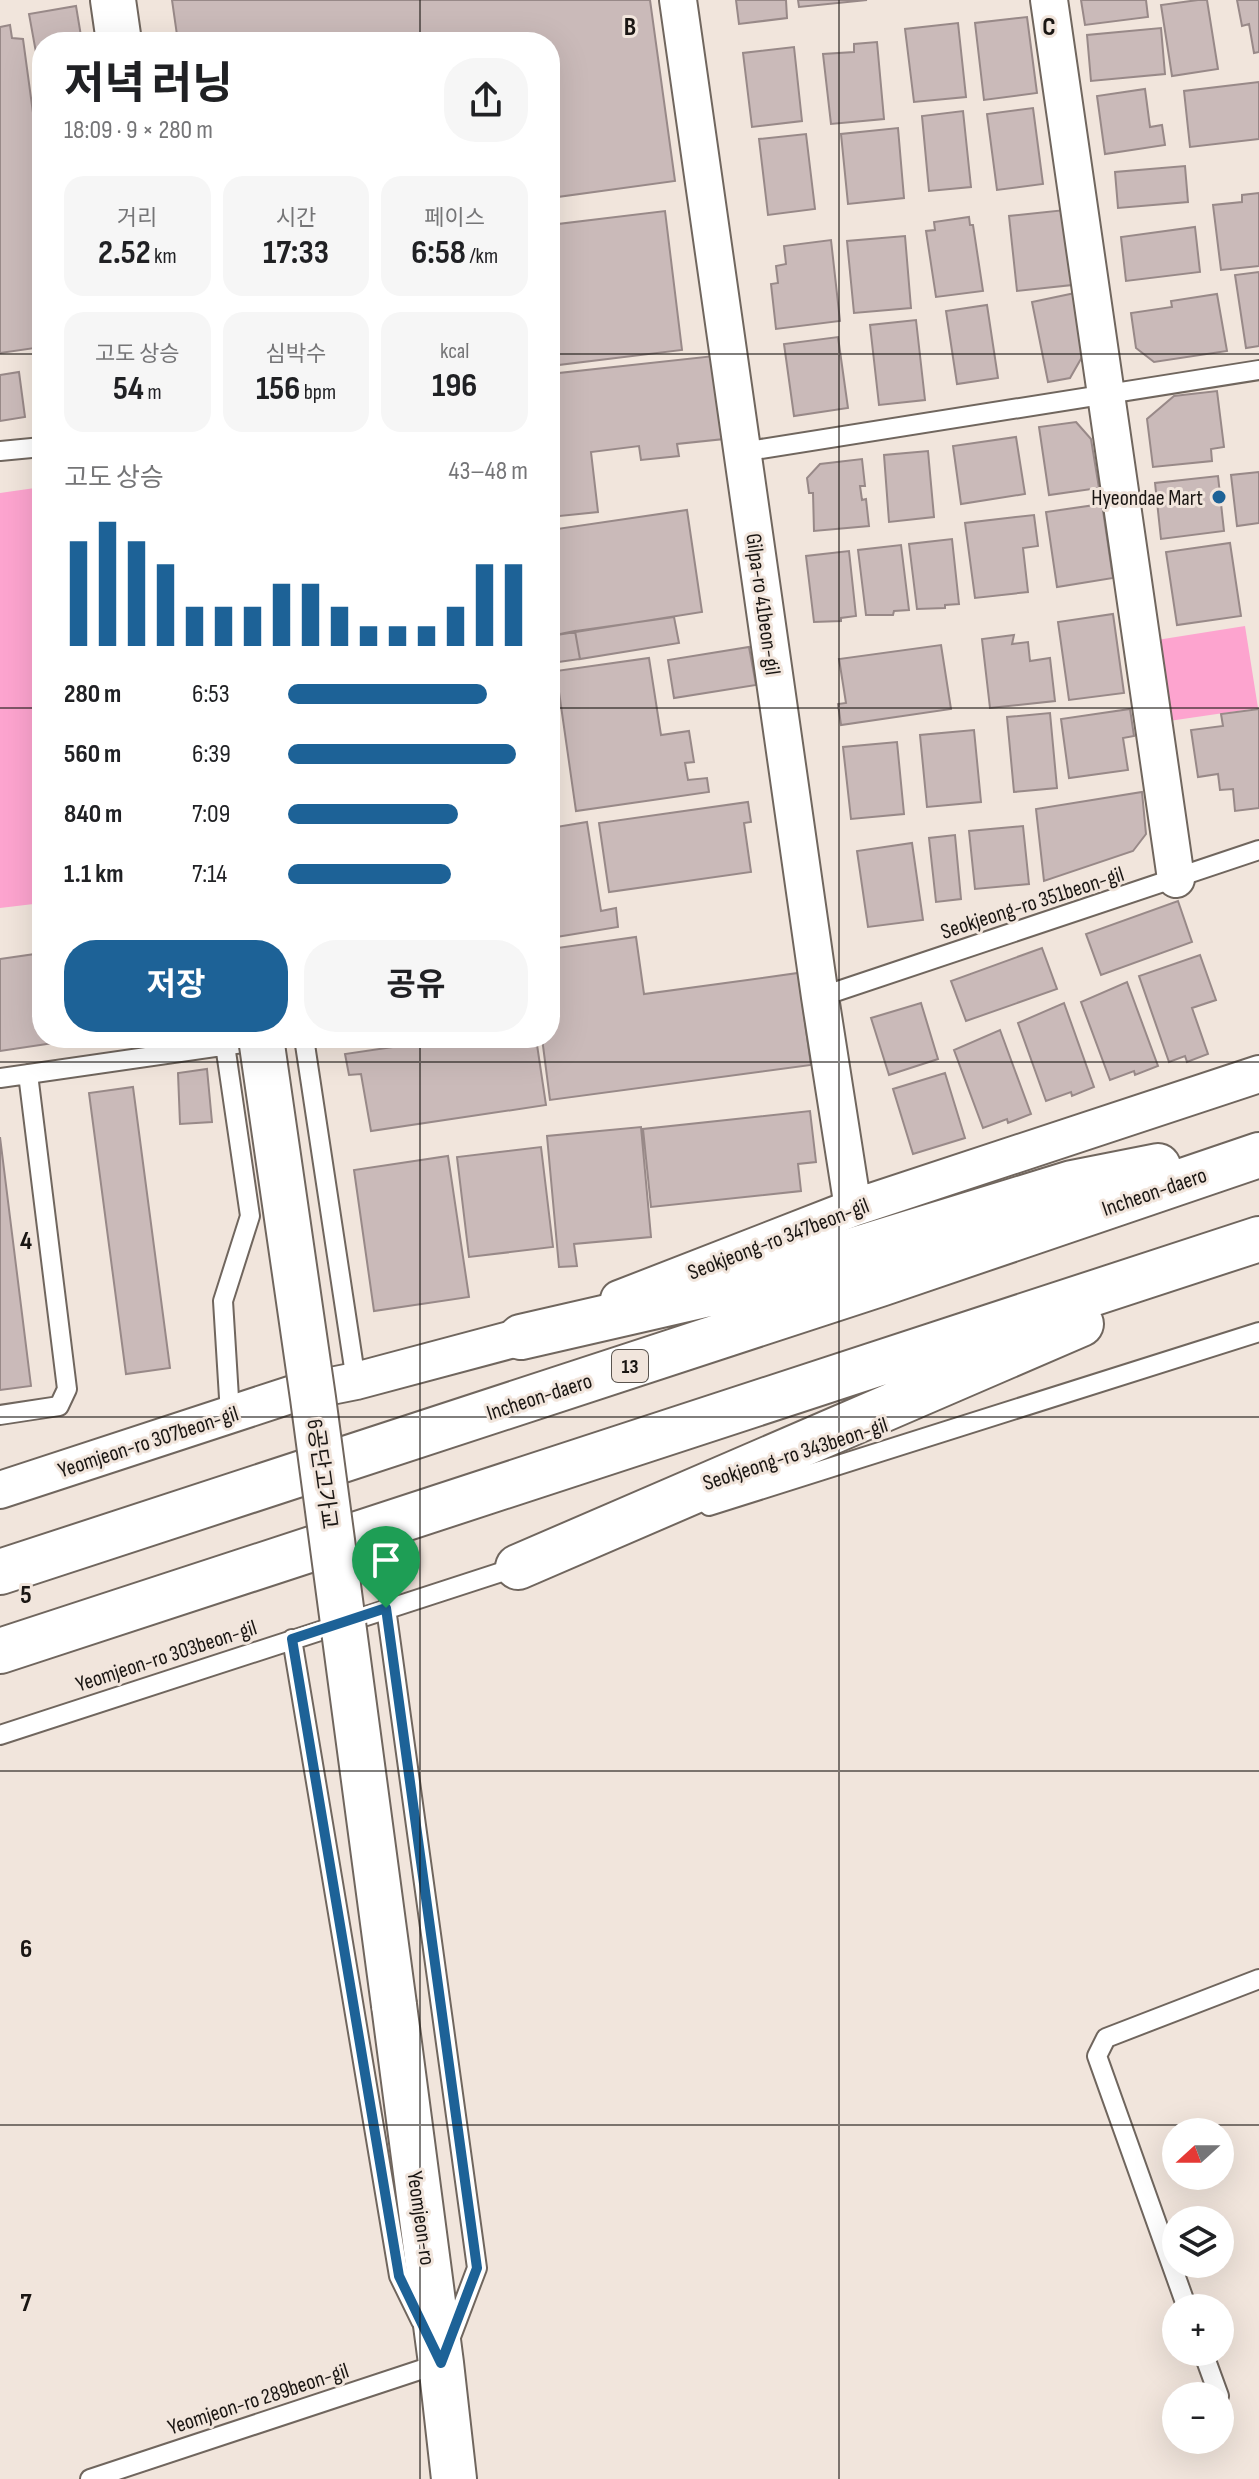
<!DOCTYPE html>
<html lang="ko">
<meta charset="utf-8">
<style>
:root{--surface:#fff;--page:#f6f6f6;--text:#202124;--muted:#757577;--accent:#1d6297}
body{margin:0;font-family:"Sofia Sans Condensed","Noto Sans KR",sans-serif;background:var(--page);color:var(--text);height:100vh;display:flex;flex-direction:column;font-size:30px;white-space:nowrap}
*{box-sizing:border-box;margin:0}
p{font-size:26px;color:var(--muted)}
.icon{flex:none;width:44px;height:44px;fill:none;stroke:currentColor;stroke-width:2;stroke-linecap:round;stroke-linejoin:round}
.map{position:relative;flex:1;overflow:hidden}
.sheet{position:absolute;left:32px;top:32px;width:528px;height:1016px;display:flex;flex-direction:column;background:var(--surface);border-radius:32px;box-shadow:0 8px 32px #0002}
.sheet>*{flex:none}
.needle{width:52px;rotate:249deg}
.tools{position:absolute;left:1162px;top:2118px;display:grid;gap:16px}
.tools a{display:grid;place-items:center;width:72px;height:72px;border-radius:50%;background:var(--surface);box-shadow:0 8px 32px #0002;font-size:40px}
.pin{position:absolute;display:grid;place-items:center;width:68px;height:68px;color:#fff;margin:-82px -34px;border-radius:50% 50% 50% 0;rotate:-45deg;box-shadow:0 0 8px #0007}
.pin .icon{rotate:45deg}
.round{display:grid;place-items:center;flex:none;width:84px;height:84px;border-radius:32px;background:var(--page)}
.head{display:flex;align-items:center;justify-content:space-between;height:136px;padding:0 32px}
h1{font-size:44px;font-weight:700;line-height:60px}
.figures{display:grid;grid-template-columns:repeat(3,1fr);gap:12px;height:136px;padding:8px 32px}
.figures div{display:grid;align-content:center;border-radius:20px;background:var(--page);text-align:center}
.figures b{font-size:34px;font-weight:700}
.figures small{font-size:22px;font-weight:400}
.figures p{font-size:22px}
.chart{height:224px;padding:16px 32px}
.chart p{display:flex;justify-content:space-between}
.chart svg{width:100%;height:144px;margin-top:8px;stroke:var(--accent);stroke-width:6}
.cta{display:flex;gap:16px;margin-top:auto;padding:16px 32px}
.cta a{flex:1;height:92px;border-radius:32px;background:var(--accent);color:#fff;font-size:32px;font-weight:700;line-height:92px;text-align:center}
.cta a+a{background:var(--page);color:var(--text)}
ul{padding:0 32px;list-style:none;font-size:26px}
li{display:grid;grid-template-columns:128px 96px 1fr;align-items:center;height:60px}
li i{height:20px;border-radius:10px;background:var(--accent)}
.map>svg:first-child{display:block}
.green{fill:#fda4cf}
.building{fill:#cabab9;stroke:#988988;stroke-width:2}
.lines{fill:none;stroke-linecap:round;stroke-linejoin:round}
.service-casing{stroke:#70665e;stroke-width:22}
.minor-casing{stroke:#70665e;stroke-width:40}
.tertiary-casing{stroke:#70665e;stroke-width:48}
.trunk-casing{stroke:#70665e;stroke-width:48}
.service{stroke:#fff;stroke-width:18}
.minor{stroke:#fff;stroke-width:36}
.tertiary{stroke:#fff;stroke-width:44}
.trunk{stroke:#fff;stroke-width:44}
.tertiary-bridge-casing{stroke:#70665e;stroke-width:48;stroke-linecap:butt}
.tertiary-bridge{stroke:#fff;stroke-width:44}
.route-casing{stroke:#fff;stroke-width:16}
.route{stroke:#1d6297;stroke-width:10}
.grid{fill:none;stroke:#1a1613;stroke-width:2;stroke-opacity:0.55}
.poi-dot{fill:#1d6297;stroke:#f1e5dc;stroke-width:3}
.labels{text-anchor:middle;stroke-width:6;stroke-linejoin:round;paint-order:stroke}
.shield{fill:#f1e5dc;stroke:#5a544f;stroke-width:2}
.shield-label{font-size:20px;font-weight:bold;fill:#1a1613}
.poi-label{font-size:22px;fill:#1a1613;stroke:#f1e5dc;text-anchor:end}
.street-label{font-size:22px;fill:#1a1613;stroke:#f1e5dc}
.grid-label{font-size:26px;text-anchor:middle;font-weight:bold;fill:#1a1613;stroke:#f1e5dc;stroke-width:6;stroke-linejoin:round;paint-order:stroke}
</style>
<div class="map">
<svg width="1259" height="2479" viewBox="0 0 1259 2479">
<rect width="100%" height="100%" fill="#f1e5dc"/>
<path class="green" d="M 42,487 L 42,903 L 0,908 L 0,493 Z
M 1245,626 L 1258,708 L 1169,721 L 1157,640 Z"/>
<path class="building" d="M 172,0 L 650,0 L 675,181 L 550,198 L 550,42 L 178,42 Z
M 736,0 L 786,0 L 787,18 L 739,24 Z
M 798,0 L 867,0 L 799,7 Z
M 1081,0 L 1146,0 L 1148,17 L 1085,25 Z
M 1198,0 L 1207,0 L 1218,69 L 1172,76 L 1161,5 Z
M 1237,0 L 1259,0 L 1259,52 L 1254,53 L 1249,24 L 1242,26 Z
M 76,6 L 82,42 L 42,42 L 42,68 L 39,69 L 29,14 Z
M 1027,17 L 1037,93 L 984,100 L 975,23 Z
M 958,23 L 966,97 L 914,102 L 905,29 Z
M 10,25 L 12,38 L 23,39 L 42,179 L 42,347 L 0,353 L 0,27 Z
M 1161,28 L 1165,74 L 1091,81 L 1087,35 Z
M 877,42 L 884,119 L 831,124 L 823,54 L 854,52 L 854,44 Z
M 794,47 L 802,121 L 752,127 L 743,53 Z
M 1259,82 L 1259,139 L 1190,147 L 1184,91 Z
M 1145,89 L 1150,127 L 1162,125 L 1165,145 L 1105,154 L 1097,96 Z
M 1033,108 L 1043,184 L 997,190 L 987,114 Z
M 963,111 L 971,187 L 929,191 L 922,116 Z
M 898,128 L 904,198 L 848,204 L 841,134 Z
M 806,134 L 815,209 L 768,215 L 759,139 Z
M 1185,166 L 1188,202 L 1118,208 L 1115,172 Z
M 1259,193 L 1259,266 L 1221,270 L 1213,205 L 1242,202 L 1242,195 Z
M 1065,210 L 1072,285 L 1017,291 L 1009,216 Z
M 665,211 L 682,350 L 550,366 L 550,225 Z
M 969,217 L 970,225 L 973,225 L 983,291 L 936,297 L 926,231 L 935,230 L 934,222 Z
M 1195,227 L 1200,272 L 1126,281 L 1121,237 Z
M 905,236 L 911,308 L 854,313 L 847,241 Z
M 831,240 L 840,321 L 776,329 L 771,284 L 778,283 L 776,266 L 786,264 L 784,246 Z
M 1259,272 L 1259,346 L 1246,348 L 1235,275 Z
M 1075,293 L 1086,350 L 1070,378 L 1048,382 L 1032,302 Z
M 1217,294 L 1227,351 L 1154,362 L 1136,348 L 1131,313 L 1172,307 L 1171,301 Z
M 987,305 L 998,378 L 957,384 L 946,311 Z
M 916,320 L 925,400 L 879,405 L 870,325 Z
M 838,337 L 848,408 L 794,416 L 784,344 Z
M 714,356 L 724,439 L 677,444 L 679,456 L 641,460 L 639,446 L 591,452 L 598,512 L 550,517 L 550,374 Z
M 19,372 L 25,417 L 0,421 L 0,375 Z
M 1217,391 L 1224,447 L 1211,449 L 1212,461 L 1153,467 L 1147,419 L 1174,396 Z
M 1076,422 L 1091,439 L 1099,488 L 1049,495 L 1039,427 Z
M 1016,437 L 1025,494 L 961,504 L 953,446 Z
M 928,451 L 934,517 L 889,522 L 884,455 Z
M 862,459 L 865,486 L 860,486 L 862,500 L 866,499 L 869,526 L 814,531 L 813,493 L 809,493 L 807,478 L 820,464 Z
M 1259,472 L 1259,523 L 1237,526 L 1231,475 Z
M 1218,476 L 1224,531 L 1161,539 L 1155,483 Z
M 1102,504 L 1113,578 L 1057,587 L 1046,512 Z
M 687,510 L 702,612 L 550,636 L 550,530 Z
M 1034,515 L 1038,546 L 1023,548 L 1028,592 L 975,598 L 965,523 Z
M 952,539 L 959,604 L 945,605 L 945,608 L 917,609 L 909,544 Z
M 1230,543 L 1241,616 L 1177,625 L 1166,552 Z
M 901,545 L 909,610 L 894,611 L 893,615 L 866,615 L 858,550 Z
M 849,551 L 856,616 L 841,618 L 841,621 L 814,622 L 806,556 Z
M 1113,614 L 1124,693 L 1069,700 L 1058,622 Z
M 674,617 L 679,643 L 580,659 L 575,631 Z
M 575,631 L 580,659 L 551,663 L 550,636 Z
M 1014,635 L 1012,644 L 1028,642 L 1030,661 L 1050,658 L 1055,701 L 990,708 L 982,639 Z
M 941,645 L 951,709 L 841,725 L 838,704 L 846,703 L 839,659 Z
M 749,647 L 756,685 L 674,698 L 668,660 Z
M 649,658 L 661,735 L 689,731 L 694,762 L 685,763 L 688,780 L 707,778 L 709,792 L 576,811 L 556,671 Z
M 1130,709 L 1134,736 L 1123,738 L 1128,770 L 1069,778 L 1061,719 Z
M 1259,709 L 1259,808 L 1235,811 L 1233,789 L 1220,790 L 1218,774 L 1198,777 L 1191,730 L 1223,726 L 1221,714 Z
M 1050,713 L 1057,788 L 1014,792 L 1007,717 Z
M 974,730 L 981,802 L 927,807 L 920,735 Z
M 897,742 L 904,814 L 851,819 L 843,747 Z
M 1142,792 L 1146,834 L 1133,851 L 1044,881 L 1036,809 Z
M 748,802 L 751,822 L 744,823 L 751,872 L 609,892 L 599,823 Z
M 587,822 L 601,911 L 616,908 L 618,927 L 550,938 L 550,828 Z
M 1023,826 L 1029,884 L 975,889 L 969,831 Z
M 955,835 L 961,899 L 936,902 L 929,838 Z
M 912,843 L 923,920 L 868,927 L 857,851 Z
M 1178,901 L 1192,942 L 1101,975 L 1086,934 Z
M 636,937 L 644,994 L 798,973 L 811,1065 L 550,1100 L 542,1038 L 550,1038 L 550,949 Z
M 1042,948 L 1057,989 L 966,1021 L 951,981 Z
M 42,953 L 42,1038 L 87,1038 L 0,1051 L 0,959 Z
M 1200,955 L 1216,1000 L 1192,1008 L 1208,1054 L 1187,1062 L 1185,1056 L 1169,1062 L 1139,976 Z
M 1127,982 L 1158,1066 L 1135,1075 L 1134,1071 L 1110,1080 L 1081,1002 Z
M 921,1003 L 938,1059 L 889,1075 L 871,1018 Z
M 1064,1003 L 1094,1087 L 1072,1096 L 1071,1092 L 1046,1101 L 1018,1023 Z
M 1000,1030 L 1031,1114 L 1008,1123 L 1007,1119 L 983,1128 L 954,1050 Z
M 454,1038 L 536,1038 L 546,1105 L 371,1131 L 361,1074 L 349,1075 L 345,1054 Z
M 207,1069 L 212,1122 L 180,1124 L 178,1073 Z
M 945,1073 L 965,1138 L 913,1154 L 893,1089 Z
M 133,1087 L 170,1368 L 126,1374 L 89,1093 Z
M 810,1111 L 816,1162 L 798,1164 L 801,1191 L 651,1207 L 643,1129 Z
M 641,1127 L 651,1237 L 574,1244 L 577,1266 L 559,1267 L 547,1136 Z
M 0,1137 L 31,1386 L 0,1390 Z
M 541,1147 L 553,1247 L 469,1257 L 457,1157 Z
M 448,1156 L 469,1297 L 374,1311 L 354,1170 Z"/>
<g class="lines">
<g class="service-casing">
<path id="service" d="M 0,451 L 42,447
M 742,452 L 1259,370
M 820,997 L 1259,850
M 224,1038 L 250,1216 L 223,1301 L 230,1414
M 304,1038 L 356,1381
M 0,1078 L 264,1040
M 0,1415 L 59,1406 L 67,1389 L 28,1074
M 709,1506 L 1259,1332
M 386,1608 L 477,2268 L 449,2342
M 292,1639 L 399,2276 L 421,2321
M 0,1735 L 520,1566
M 1187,2308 L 1097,2056 L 1106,2038 L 1259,1979
M 1203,2352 L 1219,2396
M 90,2479 L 441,2363"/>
</g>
<g class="minor-casing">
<path id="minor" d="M 678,0 L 820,997 L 853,1208
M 1049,0 L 1176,879
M 619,1299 L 853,1208 L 1259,1074
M 0,1490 L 296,1393 L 356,1381 L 521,1337 L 545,1328"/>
</g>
<g class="tertiary-casing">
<path id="tertiary" d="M 113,0 L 119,42
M 394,2005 L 441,2363 L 454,2479"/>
</g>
<g class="trunk-casing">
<path id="trunk" d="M 521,1337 L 717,1292 L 1072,1183 L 1158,1166
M 518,1567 L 1081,1324
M 0,1572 L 880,1284 L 1259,1155
M 0,1651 L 1259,1239"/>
</g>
<use href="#service" class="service"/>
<use href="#minor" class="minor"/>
<use href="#tertiary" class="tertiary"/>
<use href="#trunk" class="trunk"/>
<g class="tertiary-bridge-casing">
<path id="tertiary-bridge" d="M 261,1038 L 313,1398 L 394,2005"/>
</g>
<use href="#tertiary-bridge" class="tertiary-bridge"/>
</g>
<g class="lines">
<g class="route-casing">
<path id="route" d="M 386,1608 L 477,2268 L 441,2363 L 399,2276 L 292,1639 Z"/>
</g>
<use href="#route" class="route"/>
</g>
<path class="grid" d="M 420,0 L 420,42M 839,0 L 839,2479M 0,354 L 42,354M 550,354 L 1259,354M 0,708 L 42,708M 550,708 L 1259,708M 420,1038 L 420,2479M 0,1062 L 1259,1062M 0,1417 L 1259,1417M 0,1771 L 1259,1771M 0,2125 L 1259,2125"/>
<circle class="poi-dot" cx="1219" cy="497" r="8"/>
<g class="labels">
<rect class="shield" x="612" y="1350" width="36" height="32" rx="6"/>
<g class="shield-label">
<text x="630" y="1373">13</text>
</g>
<g class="poi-label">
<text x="1203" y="505">Hyeondae Mart</text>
</g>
<g class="street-label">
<text transform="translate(764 604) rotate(82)" y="8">Gilpa-ro 41beon-gil</text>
<text transform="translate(1032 902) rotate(-18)" y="8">Seokjeong-ro 351beon-gil</text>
<text transform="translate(1154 1191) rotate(-19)" y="8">Incheon-daero</text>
<text transform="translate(778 1238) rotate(-21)" y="8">Seokjeong-ro 347beon-gil</text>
<text transform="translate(539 1396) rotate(-18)" y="8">Incheon-daero</text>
<text transform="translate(148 1441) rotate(-18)" y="8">Yeomjeon-ro 307beon-gil</text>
<text transform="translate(795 1453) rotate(-18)" y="8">Seokjeong-ro 343beon-gil</text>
<text transform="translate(323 1474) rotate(82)" y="8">6공단고가교</text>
<text transform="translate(166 1655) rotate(-18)" y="8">Yeomjeon-ro 303beon-gil</text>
<text transform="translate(422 2218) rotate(82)" y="8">Yeomjeon-ro</text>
<text transform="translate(258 2398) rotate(-18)" y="8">Yeomjeon-ro 289beon-gil</text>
</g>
</g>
<g class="grid-label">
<text x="630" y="35">B</text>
<text x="1049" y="35">C</text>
<text x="26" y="1249">4</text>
<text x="26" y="1603">5</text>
<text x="26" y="1957">6</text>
<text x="26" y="2311">7</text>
</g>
</svg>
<div class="tools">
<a><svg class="needle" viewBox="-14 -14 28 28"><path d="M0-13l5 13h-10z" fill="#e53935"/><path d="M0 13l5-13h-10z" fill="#757577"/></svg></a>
<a><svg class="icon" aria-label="layers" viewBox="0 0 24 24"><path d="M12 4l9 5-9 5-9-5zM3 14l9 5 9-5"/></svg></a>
<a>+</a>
<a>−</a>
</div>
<div class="pin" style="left:386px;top:1608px;background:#1e9e55"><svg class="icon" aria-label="arrive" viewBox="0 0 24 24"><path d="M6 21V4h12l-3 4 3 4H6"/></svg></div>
<section class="sheet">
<div class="head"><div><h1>저녁 러닝</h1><p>18:09 · 9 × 280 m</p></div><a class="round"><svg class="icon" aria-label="share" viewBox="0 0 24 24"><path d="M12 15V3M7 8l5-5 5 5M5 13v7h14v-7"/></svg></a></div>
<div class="figures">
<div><p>거리</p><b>2.52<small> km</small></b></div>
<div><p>시간</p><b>17:33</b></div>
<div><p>페이스</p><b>6:58<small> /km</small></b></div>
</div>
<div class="figures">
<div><p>고도 상승</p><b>54<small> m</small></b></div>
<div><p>심박수</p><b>156<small> bpm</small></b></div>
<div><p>kcal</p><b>196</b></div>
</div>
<div class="chart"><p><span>고도 상승</span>43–48 m</p>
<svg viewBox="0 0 160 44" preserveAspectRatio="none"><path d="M5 44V12M15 44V6M25 44V12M35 44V19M45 44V32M55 44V32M65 44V32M75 44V25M85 44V25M95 44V32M105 44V38M115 44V38M125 44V38M135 44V32M145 44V19M155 44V19"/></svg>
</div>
<ul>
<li><b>280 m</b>6:53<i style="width:83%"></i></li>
<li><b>560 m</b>6:39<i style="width:95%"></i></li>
<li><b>840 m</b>7:09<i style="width:71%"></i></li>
<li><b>1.1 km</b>7:14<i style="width:68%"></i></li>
</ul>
<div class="cta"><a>저장</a><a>공유</a></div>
</section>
</div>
